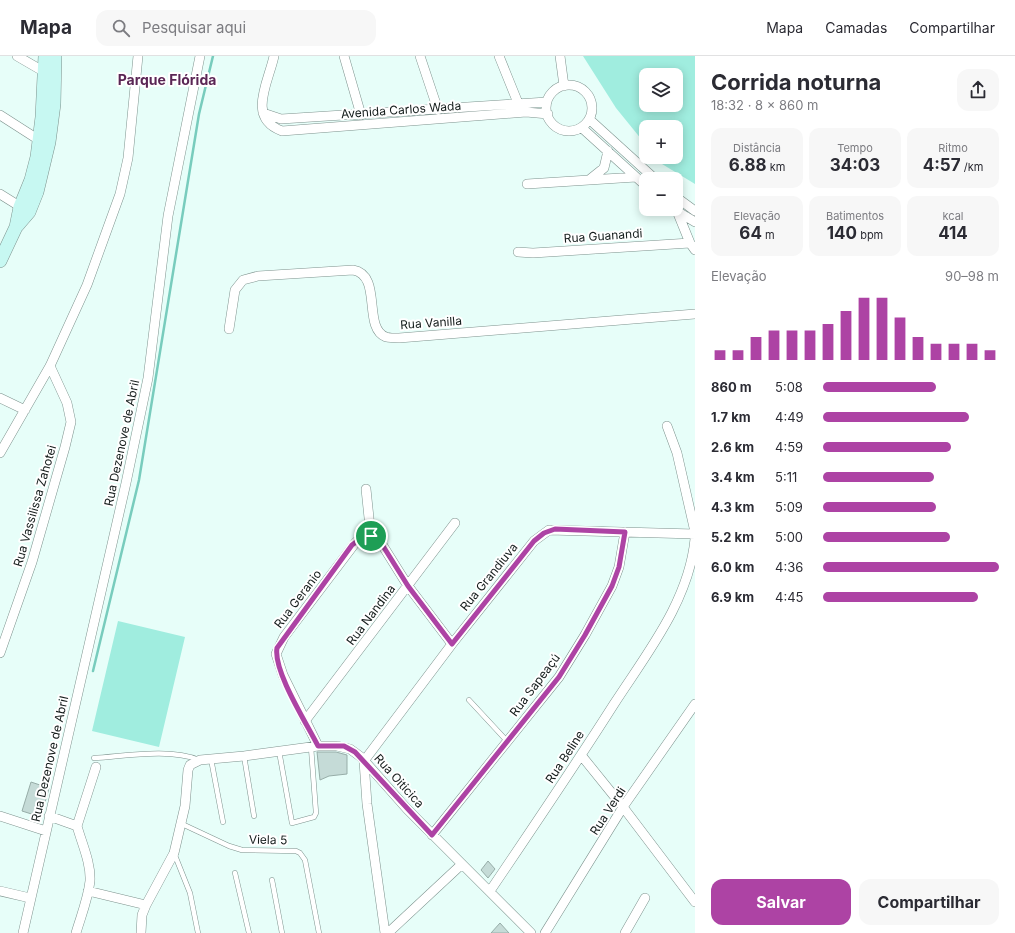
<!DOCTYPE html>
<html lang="pt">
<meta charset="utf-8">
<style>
:root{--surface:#fff;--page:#f7f7f7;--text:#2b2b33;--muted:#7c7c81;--line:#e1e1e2;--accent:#ad43a4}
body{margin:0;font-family:Inter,sans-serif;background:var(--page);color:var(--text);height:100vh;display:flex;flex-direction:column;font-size:15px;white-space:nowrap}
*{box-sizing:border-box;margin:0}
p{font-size:13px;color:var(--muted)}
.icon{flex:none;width:22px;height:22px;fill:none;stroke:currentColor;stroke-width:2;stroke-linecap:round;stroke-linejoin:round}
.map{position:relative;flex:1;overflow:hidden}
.sheet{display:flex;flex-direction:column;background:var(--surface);width:320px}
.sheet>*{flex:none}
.fabs{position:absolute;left:639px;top:12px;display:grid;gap:8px}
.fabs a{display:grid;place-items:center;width:44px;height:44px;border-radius:8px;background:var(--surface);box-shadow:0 2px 10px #0003;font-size:20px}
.pin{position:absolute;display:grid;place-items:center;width:34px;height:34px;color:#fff;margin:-17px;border:2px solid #fff;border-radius:50%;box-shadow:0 1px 4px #0007}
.round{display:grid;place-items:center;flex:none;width:42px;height:42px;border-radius:12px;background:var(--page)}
.headline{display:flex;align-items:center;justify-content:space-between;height:68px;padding:0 16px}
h1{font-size:22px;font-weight:700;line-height:30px}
.stats{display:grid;grid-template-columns:repeat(3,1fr);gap:6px;height:68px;padding:4px 16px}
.stats div{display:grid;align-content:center;border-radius:10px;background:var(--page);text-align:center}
.stats b{font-size:17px;font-weight:700}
.stats small{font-size:11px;font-weight:400}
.stats p{font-size:11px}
.chart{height:112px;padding:8px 16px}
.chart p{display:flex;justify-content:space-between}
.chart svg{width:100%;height:72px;margin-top:4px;stroke:var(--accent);stroke-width:6}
.primary-button{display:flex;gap:8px;margin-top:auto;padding:8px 16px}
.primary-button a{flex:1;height:46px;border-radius:12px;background:var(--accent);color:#fff;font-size:16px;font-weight:700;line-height:46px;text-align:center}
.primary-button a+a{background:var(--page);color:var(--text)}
ul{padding:0 16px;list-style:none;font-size:13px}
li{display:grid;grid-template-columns:64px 48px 1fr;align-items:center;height:30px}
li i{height:10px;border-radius:5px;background:var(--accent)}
header{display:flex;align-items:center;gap:24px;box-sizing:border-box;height:56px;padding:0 20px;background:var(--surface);border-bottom:1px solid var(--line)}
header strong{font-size:19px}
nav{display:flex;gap:22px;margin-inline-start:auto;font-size:14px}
.search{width:280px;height:36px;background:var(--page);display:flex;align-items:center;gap:10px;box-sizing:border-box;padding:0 14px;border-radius:12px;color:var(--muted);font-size:15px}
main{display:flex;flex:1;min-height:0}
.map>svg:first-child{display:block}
.green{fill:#a0eddf;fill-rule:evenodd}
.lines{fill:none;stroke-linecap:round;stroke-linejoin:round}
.stream{stroke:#78ccbd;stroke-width:2.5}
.building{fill:#c5dbd7;stroke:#97ada8}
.lane-casing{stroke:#7e938e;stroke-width:5.5}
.street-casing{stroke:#7e938e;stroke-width:10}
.secondary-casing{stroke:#7e938e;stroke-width:14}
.lane{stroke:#fff;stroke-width:4.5}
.street{stroke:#fff;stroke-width:9}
.secondary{stroke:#c7f8f2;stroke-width:13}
.route-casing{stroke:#fff;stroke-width:8}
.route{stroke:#ad43a4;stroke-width:5}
.labels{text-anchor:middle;stroke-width:4;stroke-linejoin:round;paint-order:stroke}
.street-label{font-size:12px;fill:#141c1b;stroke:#fff}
.quarter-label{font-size:14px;font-weight:bold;fill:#5a2655;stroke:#fff}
</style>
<header>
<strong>Mapa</strong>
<div class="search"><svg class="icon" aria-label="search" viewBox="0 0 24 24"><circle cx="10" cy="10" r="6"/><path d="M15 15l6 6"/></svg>Pesquisar aqui</div>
<nav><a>Mapa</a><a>Camadas</a><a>Compartilhar</a></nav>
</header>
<main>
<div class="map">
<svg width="695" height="877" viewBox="0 0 695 877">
<rect width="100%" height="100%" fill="#e7fef9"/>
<path class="green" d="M 583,0 L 695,0 L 695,128 L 662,108 L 656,101 L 676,101 L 676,71 L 646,71 L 646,89 L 616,52 ZM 646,19 L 676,19 L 676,49 L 646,49 Z
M 118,565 L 185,581 L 159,691 L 92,675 Z"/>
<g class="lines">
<path class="stream" d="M 93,615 L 139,424 L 199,58 L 213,0"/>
</g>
<path class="building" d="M 317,696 L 336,696 L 347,699 L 347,718 L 329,720 L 320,724 Z
M 31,726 L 49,732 L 41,761 L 22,755 Z
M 488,805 L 495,813 L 488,822 L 481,814 Z
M 500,867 L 509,877 L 491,877 Z"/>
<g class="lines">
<g class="lane-casing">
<path id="lane" d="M 469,644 L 507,685
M 279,695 L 292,767 L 314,761 L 316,757 L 311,691
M 244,700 L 254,760
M 94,702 C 126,700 170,692 199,704
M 211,703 L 223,766
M 182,768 L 229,790 L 242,794 L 296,795 L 300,797 L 305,804 L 319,877
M 174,797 L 190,837 L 198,877
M 235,817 L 249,877
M 272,824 L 282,877"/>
</g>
<g class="street-casing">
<path id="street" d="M 17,0 L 48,18
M 274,0 C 269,25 246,62 282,75 L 526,56 L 548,58
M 344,0 L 361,59
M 420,0 L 438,54
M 499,0 L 518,47
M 560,0 L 564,30
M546 52a23 23 0 1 1 46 0a23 23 0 1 1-46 0Z
M 263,57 L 281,63 L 547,46
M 0,59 L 39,84 L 44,85
M 589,63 L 655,123
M 582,72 L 646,130
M 589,124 L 604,112 L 608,95
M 527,128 L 636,121
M 0,138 L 24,153
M 676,141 L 695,155
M 675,154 L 695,166
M 677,155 L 690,187 L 695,194
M 518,196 L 533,197 L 690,187
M 229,273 L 235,234 L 243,224 L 258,220 L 353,214 C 383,219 362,272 386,281 C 390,282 395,282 399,282 L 695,258
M 0,342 L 25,354
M 667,370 L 677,397 L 695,476
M 0,397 L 50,310 L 87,229 L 120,138 L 128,102 L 138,0
M 366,433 L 371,481
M 0,597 L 32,506 L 65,391 L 71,366 L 67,347 L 50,310
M 305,665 L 455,467
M 318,690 L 283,619 L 276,598 L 284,581 L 356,486 L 371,481 L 376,482 L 383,490 L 408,530 L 452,588
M 581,699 L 623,751 L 695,846
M 0,760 L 46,775
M 49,760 L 77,770 C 82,788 91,807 90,825 C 88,843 81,860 76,877
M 77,770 L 96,711
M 432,779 L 559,621 L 585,579 L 612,530 L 619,511 L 625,476
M 0,835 L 30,842
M 88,835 L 146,849
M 490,835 C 532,773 574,711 614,648 C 647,597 689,545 695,483
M 23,877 L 126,427 L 148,322 L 168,160 L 200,0
M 141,877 L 142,859 L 146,849 L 174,797 L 185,750 L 188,714 L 190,709 L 200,704 L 244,700 L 318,690 L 337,690 L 350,693 L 361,701 L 407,753 L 531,877
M 385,877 L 367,748 L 364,705 L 452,588 L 534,485 L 549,474 L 695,478
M 388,877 L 462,808
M 545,877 L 623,751 L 695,648
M 625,877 L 645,842"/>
</g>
<g class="secondary-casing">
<path id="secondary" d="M 17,170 L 29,156 L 37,136 L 49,86 L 54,48 L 55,0
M 0,205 L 16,171 L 20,151 L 31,124 L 37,101 L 42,61 L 45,0"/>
</g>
<use href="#lane" class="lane"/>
<use href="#street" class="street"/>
<use href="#secondary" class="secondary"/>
</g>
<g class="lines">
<g class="route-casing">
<path id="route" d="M 555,473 L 625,476 L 619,511 L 612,530 L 585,579 L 559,621 L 432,779 L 355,696 L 344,690 L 318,690 C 307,668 273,615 277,592 L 352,489 L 360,483 L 371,480 L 376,482 L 383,490 L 408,530 L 452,588 L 534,485 L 544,477 Z"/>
</g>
<use href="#route" class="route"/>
</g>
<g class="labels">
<g class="street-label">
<text transform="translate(401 54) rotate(-4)" y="4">Avenida Carlos Wada</text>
<text transform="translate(603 180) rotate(-4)" y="4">Rua Guanandi</text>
<text transform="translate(431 267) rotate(-4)" y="4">Rua Vanilla</text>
<text transform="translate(122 387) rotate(-78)" y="4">Rua Dezenove de Abril</text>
<text transform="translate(35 450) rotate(-74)" y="4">Rua Vassilissa Zahotei</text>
<text transform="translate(489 521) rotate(-51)" y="4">Rua Grandiuva</text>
<text transform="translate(298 543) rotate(-53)" y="4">Rua Geranio</text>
<text transform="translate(371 559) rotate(-53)" y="4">Rua Nandina</text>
<text transform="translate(535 629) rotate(-53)" y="4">Rua Sapeaçú</text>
<text transform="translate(565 701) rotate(-57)" y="4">Rua Beline</text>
<text transform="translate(50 703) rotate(-77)" y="4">Rua Dezenove de Abril</text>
<text transform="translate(399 725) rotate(48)" y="4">Rua Oiticica</text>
<text transform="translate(608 755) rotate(-57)" y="4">Rua Verdi</text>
<text transform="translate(268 784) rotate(1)" y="4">Viela 5</text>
</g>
<g class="quarter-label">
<text x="167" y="29">Parque Flórida</text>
</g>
</g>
</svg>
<div class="fabs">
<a><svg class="icon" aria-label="layers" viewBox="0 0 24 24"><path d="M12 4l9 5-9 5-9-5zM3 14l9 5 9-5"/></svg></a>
<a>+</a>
<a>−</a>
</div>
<div class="pin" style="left:371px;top:480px;background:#1e9e55"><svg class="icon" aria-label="arrive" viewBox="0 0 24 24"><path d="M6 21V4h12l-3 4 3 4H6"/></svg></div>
</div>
<section class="sheet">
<div class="headline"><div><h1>Corrida noturna</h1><p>18:32 · 8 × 860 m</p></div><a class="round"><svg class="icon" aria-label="share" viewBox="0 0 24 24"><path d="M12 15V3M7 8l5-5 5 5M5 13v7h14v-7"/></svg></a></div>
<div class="stats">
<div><p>Distância</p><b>6.88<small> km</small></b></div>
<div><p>Tempo</p><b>34:03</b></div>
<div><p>Ritmo</p><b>4:57<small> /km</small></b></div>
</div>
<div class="stats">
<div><p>Elevação</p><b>64<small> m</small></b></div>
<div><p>Batimentos</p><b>140<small> bpm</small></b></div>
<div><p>kcal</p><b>414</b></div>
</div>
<div class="chart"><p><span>Elevação</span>90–98 m</p>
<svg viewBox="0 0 160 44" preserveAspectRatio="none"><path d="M5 44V38M15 44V38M25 44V30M35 44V26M45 44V26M55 44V26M65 44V22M75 44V14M85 44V6M95 44V6M105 44V18M115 44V30M125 44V34M135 44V34M145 44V34M155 44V38"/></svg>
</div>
<ul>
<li><b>860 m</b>5:08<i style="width:64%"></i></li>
<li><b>1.7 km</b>4:49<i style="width:83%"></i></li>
<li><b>2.6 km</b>4:59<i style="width:73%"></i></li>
<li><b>3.4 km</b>5:11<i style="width:63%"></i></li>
<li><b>4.3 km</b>5:09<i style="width:64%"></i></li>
<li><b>5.2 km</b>5:00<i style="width:72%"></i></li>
<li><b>6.0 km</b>4:36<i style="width:100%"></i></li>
<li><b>6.9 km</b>4:45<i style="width:88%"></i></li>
</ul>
<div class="primary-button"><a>Salvar</a><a>Compartilhar</a></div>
</section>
</main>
